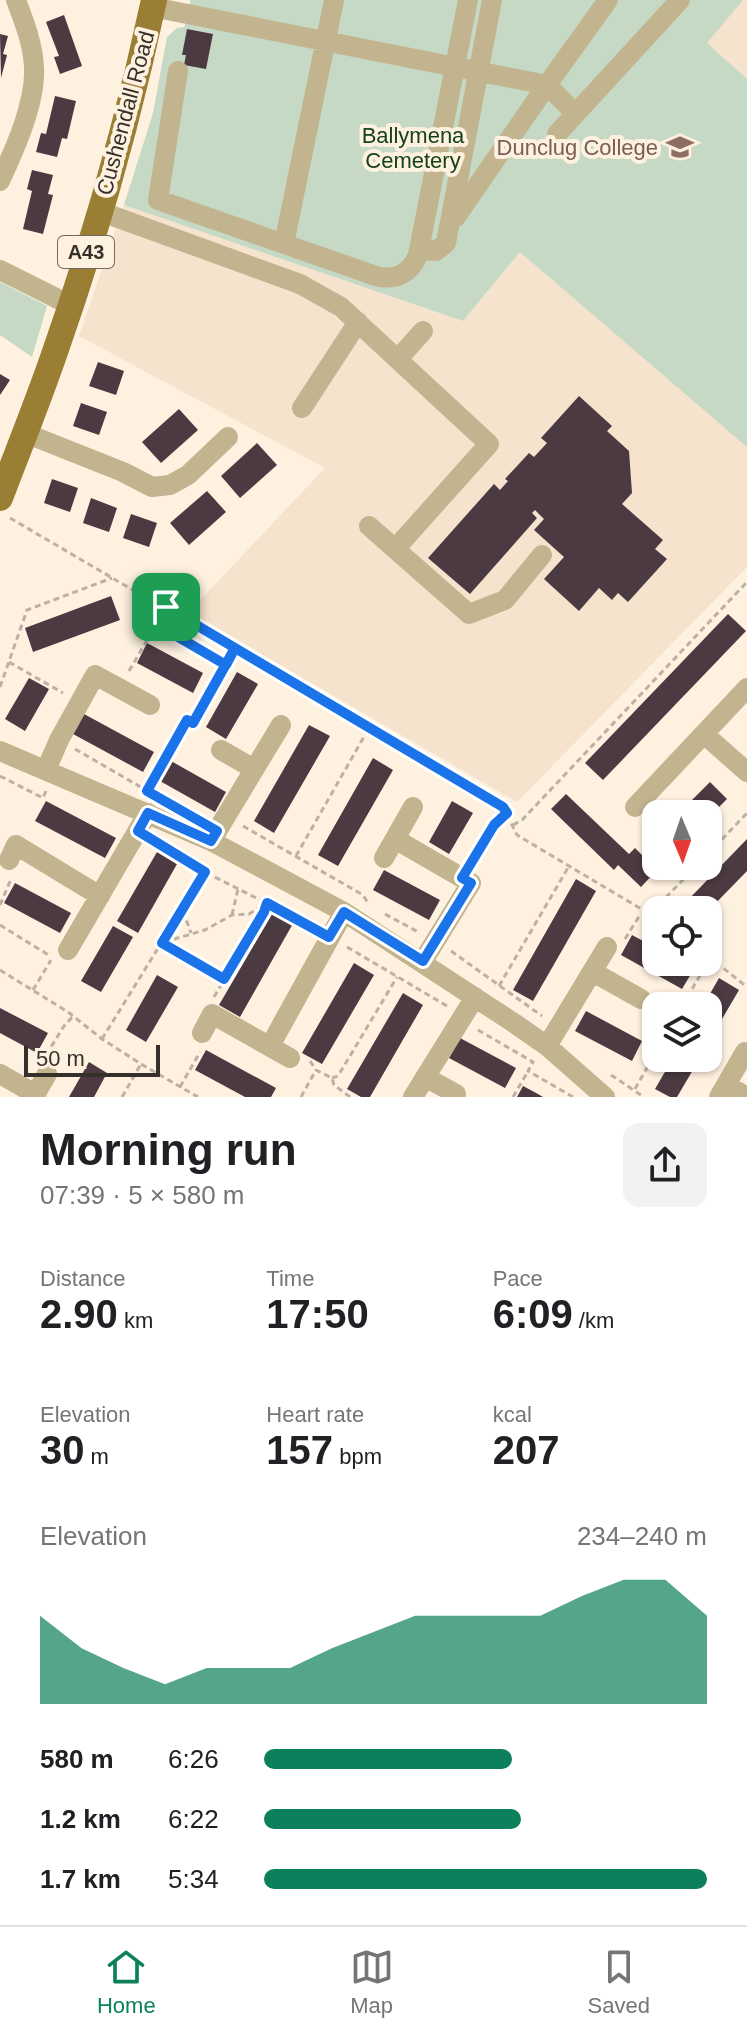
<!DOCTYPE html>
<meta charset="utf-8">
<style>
:root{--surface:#fff;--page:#f2f2f2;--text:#202124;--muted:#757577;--line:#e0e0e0;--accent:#0c7f5c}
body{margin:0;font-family:Arial,sans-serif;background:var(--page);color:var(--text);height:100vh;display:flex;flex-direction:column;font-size:30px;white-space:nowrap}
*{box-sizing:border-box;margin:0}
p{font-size:26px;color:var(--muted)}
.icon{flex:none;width:44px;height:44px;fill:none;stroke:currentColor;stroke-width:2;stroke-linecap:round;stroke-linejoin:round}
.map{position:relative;height:1097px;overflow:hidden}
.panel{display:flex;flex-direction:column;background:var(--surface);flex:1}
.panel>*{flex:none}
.needle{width:52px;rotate:178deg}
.fabs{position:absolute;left:642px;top:800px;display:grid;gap:16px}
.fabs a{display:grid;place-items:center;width:80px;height:80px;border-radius:16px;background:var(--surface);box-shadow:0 2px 6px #0004;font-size:40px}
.scale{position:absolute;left:24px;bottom:20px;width:136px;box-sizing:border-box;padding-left:8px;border:4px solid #35302a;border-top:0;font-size:22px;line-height:28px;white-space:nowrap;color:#35302a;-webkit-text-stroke:6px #fef1e0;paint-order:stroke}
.pin{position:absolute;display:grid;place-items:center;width:68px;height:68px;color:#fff;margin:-34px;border-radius:16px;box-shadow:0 4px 12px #0006}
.round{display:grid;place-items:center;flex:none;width:84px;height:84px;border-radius:16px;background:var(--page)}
.overview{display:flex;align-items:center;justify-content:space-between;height:136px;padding:0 40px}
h1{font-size:44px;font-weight:600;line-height:60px}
.metrics{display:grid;grid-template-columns:repeat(3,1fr);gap:12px;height:136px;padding:8px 40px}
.metrics div{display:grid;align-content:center}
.metrics b{font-size:40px;font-weight:600}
.metrics small{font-size:22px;font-weight:400}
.metrics p{font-size:22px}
.chart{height:224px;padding:16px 40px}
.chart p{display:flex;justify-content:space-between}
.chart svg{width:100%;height:144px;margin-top:8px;fill:var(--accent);opacity:.7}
ul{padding:0 40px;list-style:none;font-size:26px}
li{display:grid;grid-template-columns:128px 96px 1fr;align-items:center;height:60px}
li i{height:20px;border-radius:10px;background:var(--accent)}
.dock{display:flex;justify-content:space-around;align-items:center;height:112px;border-top:2px solid var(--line);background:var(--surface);font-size:22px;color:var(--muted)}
.dock a{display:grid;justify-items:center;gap:4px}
.dock .selected{color:var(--accent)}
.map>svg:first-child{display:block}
.built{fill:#f5e3cd}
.green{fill:#c5d9c5}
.building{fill:#4b3a41}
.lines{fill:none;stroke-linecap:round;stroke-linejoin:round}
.path{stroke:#bcb1a4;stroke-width:3;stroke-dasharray:6 4;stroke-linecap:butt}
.minor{stroke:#c2b48f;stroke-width:20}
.major{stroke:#997e33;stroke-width:26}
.route-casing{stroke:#fff;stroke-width:16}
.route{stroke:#1a73e8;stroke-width:10}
.labels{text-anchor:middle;stroke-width:8;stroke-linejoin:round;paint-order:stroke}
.shield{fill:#fef1e0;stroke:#716a61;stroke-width:2}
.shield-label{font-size:20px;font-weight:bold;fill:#35302a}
.street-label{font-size:22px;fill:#35302a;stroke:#fef1e0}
.park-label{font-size:22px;fill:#144319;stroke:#fef1e0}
.education-label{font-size:22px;fill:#785e54;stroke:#fef1e0;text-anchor:end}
</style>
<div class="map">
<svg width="747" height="1097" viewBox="0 0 747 1097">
<rect width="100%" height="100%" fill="#fef1e0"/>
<path class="built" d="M 743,0 L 747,0 L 747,567 L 517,802 L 189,612 L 325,468 L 79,336 L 124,205 L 463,321 L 520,252 Z"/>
<path class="green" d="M 190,0 L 743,0 L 707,43 L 747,79 L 747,447 L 520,252 L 463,321 L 124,205 L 153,113 L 167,37 L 177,28 L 184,27 L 189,16 Z
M 0,282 L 47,306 L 32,357 L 0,335 Z"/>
<path class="building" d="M 64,15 L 82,66 L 60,74 L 54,57 L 59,56 L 46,22 Z
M 187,29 L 213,34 L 206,69 L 184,65 L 186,55 L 182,55 Z
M 0,34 L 8,36 L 3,54 L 7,55 L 1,78 Z
M 55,96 L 76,101 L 67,139 L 62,138 L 57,157 L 36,152 L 41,133 L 46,134 Z
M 32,170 L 53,175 L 48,194 L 53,195 L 43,234 L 23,229 L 32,191 L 27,189 Z
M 98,362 L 124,371 L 116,395 L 89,386 Z
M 0,374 L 10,380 L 0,395 Z
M 579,396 L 612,426 L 607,431 L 629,451 L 632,493 L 622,504 L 663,540 L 655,549 L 667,559 L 628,602 L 618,593 L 612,600 L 599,588 L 579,611 L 544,579 L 564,557 L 534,530 L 544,519 L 535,510 L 532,513 L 537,518 L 470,594 L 428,558 L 494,484 L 500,490 L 508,481 L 505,479 L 529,453 L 534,457 L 547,443 L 541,438 Z
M 81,403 L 107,412 L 99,435 L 73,426 Z
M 179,409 L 198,430 L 161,463 L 142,442 Z
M 257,443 L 277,465 L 240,498 L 221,476 Z
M 52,479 L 78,488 L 70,512 L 44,503 Z
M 207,491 L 226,512 L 189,545 L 170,523 Z
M 91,498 L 117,508 L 109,532 L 83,523 Z
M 131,514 L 157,523 L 149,547 L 123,538 Z
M 111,596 L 120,620 L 33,652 L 25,628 Z
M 728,614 L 746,631 L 603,780 L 585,763 Z
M 147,643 L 203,673 L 193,693 L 137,663 Z
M 237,672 L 258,684 L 226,739 L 206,727 Z
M 29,678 L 49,689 L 25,731 L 5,719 Z
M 84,714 L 154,752 L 143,772 L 73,734 Z
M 309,725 L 330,736 L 274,833 L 254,821 Z
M 373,758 L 393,770 L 338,866 L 318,855 Z
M 171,761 L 226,792 L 215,812 L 160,781 Z
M 710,782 L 727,799 L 708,818 L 708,814 L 678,814 Z
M 566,794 L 629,854 L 635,848 L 657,870 L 641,887 L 618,865 L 614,870 L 551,809 Z
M 46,801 L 116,838 L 105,858 L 35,821 Z
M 452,801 L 473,813 L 449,854 L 429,842 Z
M 747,839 L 747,871 L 709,910 L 695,910 L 686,902 Z
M 157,852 L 177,864 L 138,933 L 117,921 Z
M 384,870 L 440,900 L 429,920 L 373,890 Z
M 576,879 L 596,891 L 533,1001 L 513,990 Z
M 15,883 L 71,913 L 60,933 L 4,903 Z
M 275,909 L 295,920 L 240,1017 L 219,1005 Z
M 113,926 L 133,937 L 101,992 L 81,981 Z
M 632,935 L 656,948 L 656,962 L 681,962 L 694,969 L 682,989 L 621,955 Z
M 354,963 L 374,975 L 322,1064 L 302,1053 Z
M 157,975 L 178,987 L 146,1042 L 126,1030 Z
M 719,978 L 739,990 L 708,1043 L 708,1006 L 703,1006 Z
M 403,993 L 423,1005 L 370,1097 L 361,1097 L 347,1089 Z
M 0,1008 L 48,1033 L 37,1053 L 0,1033 Z
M 586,1011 L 642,1041 L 632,1061 L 575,1031 Z
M 460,1038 L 516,1068 L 505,1088 L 449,1058 Z
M 206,1050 L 276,1088 L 271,1097 L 245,1097 L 195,1070 Z
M 673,1058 L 700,1058 L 677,1097 L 670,1097 L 655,1089 Z
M 89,1062 L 107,1073 L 94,1097 L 69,1097 Z
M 523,1086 L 538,1094 L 543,1097 L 517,1097 Z"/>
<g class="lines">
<path class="path" d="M 10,518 L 503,807 L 517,835 L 643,910 L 648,920 L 656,924
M 156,624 L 226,665
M 9,662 L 63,693
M 129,671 L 166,608
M 0,687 L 27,610 L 112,578
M 75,749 L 151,793
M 0,776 L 43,798 L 46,791
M 148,789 L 187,720 L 193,723 L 235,648
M 513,825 L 522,820 L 747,582
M 243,826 L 363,895 L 368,903
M 155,841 L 205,872 L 313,927
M 708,854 L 747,813
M 296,856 L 369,728
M 473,861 L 494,825 L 507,813
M 0,905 L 11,879
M 183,911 L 191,933
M 385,914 L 420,933
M 232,915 L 238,889
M 0,925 L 50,956
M 625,939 L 638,918 L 652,912 L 696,866
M 164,942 L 205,930 L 232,915 L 249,914 L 267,903
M 162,943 L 224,979
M 347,947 L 447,1006
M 451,951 L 542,1016
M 708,956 L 747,987
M 0,970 L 68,1012 L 102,1039 L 141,1064 L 198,1097
M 499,986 L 569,866
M 33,990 L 51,960
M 214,997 L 264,912 L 267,903
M 682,1006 L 708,962
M 478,1030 L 533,1062 L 528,1071 L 573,1097
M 102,1039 L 205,872
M 46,1055 L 64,1026 L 73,1016
M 310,1061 L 316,1070 L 332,1078 L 334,1085 L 350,1097
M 611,1075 L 644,1097
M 332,1078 L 338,1076 L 397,977
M 180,1087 L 200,1052
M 635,1089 L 656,1052
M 122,1097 L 141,1064
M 301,1097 L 316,1070
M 513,1097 L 527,1073"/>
<path class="minor" d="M 152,7 L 547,85 L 608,0
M 178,71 L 158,200 L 376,276 C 395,281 410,274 418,255 L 468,0
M 557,134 L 680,0
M 0,181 C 15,149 36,102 34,67 C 33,44 24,21 16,0
M 99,211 L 300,284 L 341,307 L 489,444 L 396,548
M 455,218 L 547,85 L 575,113
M 284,244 L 334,0
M 419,250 L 436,251 L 446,243 L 492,0
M 0,270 L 70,305
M 398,359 L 423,331
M 302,408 L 358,322
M 25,433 L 123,472 L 152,487 L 170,485 L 188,475 L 228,437
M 369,526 L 469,614 L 505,600 L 542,555
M 704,734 L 747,772
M 221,750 L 254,769
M 0,751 L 211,841 L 344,912 L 514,1023 L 547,1046 L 605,1097
M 46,770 L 59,740 L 95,675 L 150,705
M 635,807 L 747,688
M 395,839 L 471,883 L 423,961
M 211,841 L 281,725
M 384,858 L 413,807
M 9,860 L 16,845 L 100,896
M 68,950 L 148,813
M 593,972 L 641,999
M 202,1033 L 212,1014 L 290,1058
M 270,1046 L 344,912
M 547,1046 L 607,947
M 0,1074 L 35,1094
M 425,1077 L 456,1094
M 726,1085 L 747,1097
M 34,1097 L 47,1074
M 413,1097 L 475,997
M 719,1097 L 745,1052"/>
<path class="major" d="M 0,498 C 19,448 39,399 56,349 C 96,235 129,117 154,0"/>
</g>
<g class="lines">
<g class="route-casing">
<path id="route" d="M 166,607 L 235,648 L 193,723 L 187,720 L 147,791 L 217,831 L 211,841 L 148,813 L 138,831 L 205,872 L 162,943 L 224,979 L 264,912 L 267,903 L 329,937 L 344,912 L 423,961 L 471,883 L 462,878 L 494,825 L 507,813 L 503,807 L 235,648 L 226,665 L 156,624 L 166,607"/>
</g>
<use href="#route" class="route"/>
</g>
<defs>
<g id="school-bare" transform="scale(2.16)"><path d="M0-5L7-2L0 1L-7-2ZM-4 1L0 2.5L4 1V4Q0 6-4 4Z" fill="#8d6e63" stroke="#fef1e0" stroke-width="2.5" paint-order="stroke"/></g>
</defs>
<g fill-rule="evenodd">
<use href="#school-bare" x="680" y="147"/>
</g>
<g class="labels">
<rect class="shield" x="58" y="236" width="56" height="32" rx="6"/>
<g class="shield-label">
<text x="86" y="259">A43</text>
</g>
<g class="street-label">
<text transform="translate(125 113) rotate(-75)" y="8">Cushendall Road</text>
</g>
<g class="park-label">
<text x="413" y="143">Ballymena<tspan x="413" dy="25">Cemetery</tspan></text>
</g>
<g class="education-label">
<text x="658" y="155">Dunclug College</text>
</g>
</g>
</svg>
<div class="fabs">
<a><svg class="needle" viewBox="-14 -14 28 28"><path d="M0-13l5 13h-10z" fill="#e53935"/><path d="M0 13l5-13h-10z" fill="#757577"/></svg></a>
<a><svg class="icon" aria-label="locate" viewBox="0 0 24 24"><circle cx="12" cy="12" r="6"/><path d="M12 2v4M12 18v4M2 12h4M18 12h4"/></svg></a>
<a><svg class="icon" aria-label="layers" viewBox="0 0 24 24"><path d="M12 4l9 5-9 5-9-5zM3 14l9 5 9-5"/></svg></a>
</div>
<div class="scale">50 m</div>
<div class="pin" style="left:166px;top:607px;background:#1e9e55"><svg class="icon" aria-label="arrive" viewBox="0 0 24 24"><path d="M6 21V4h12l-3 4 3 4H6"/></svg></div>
</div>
<section class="panel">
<div class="overview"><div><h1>Morning run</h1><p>07:39 · 5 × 580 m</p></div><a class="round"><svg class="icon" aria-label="share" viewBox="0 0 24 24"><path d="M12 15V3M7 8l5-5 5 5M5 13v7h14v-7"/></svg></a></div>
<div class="metrics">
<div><p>Distance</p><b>2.90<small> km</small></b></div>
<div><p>Time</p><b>17:50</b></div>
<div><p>Pace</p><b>6:09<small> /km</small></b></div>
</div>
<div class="metrics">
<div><p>Elevation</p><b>30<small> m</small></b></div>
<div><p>Heart rate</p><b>157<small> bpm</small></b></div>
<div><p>kcal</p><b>207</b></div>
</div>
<div class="chart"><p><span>Elevation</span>234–240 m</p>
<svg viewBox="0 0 160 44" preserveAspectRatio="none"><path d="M0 44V17L10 27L20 33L30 38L40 33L50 33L60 33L70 27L80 22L90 17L100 17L110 17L120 17L130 11L140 6L150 6L160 17V44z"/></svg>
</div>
<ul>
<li><b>580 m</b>6:26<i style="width:56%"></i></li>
<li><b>1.2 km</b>6:22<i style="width:58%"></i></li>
<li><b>1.7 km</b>5:34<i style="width:100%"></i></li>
</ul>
</section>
<nav class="dock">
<a class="selected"><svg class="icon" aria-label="home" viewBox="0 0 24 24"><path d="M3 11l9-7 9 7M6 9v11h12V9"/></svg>Home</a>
<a><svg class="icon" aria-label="map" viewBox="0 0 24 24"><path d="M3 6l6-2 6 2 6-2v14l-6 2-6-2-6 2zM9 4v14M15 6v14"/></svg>Map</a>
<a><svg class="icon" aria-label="saved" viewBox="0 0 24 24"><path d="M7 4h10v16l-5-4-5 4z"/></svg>Saved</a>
</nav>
